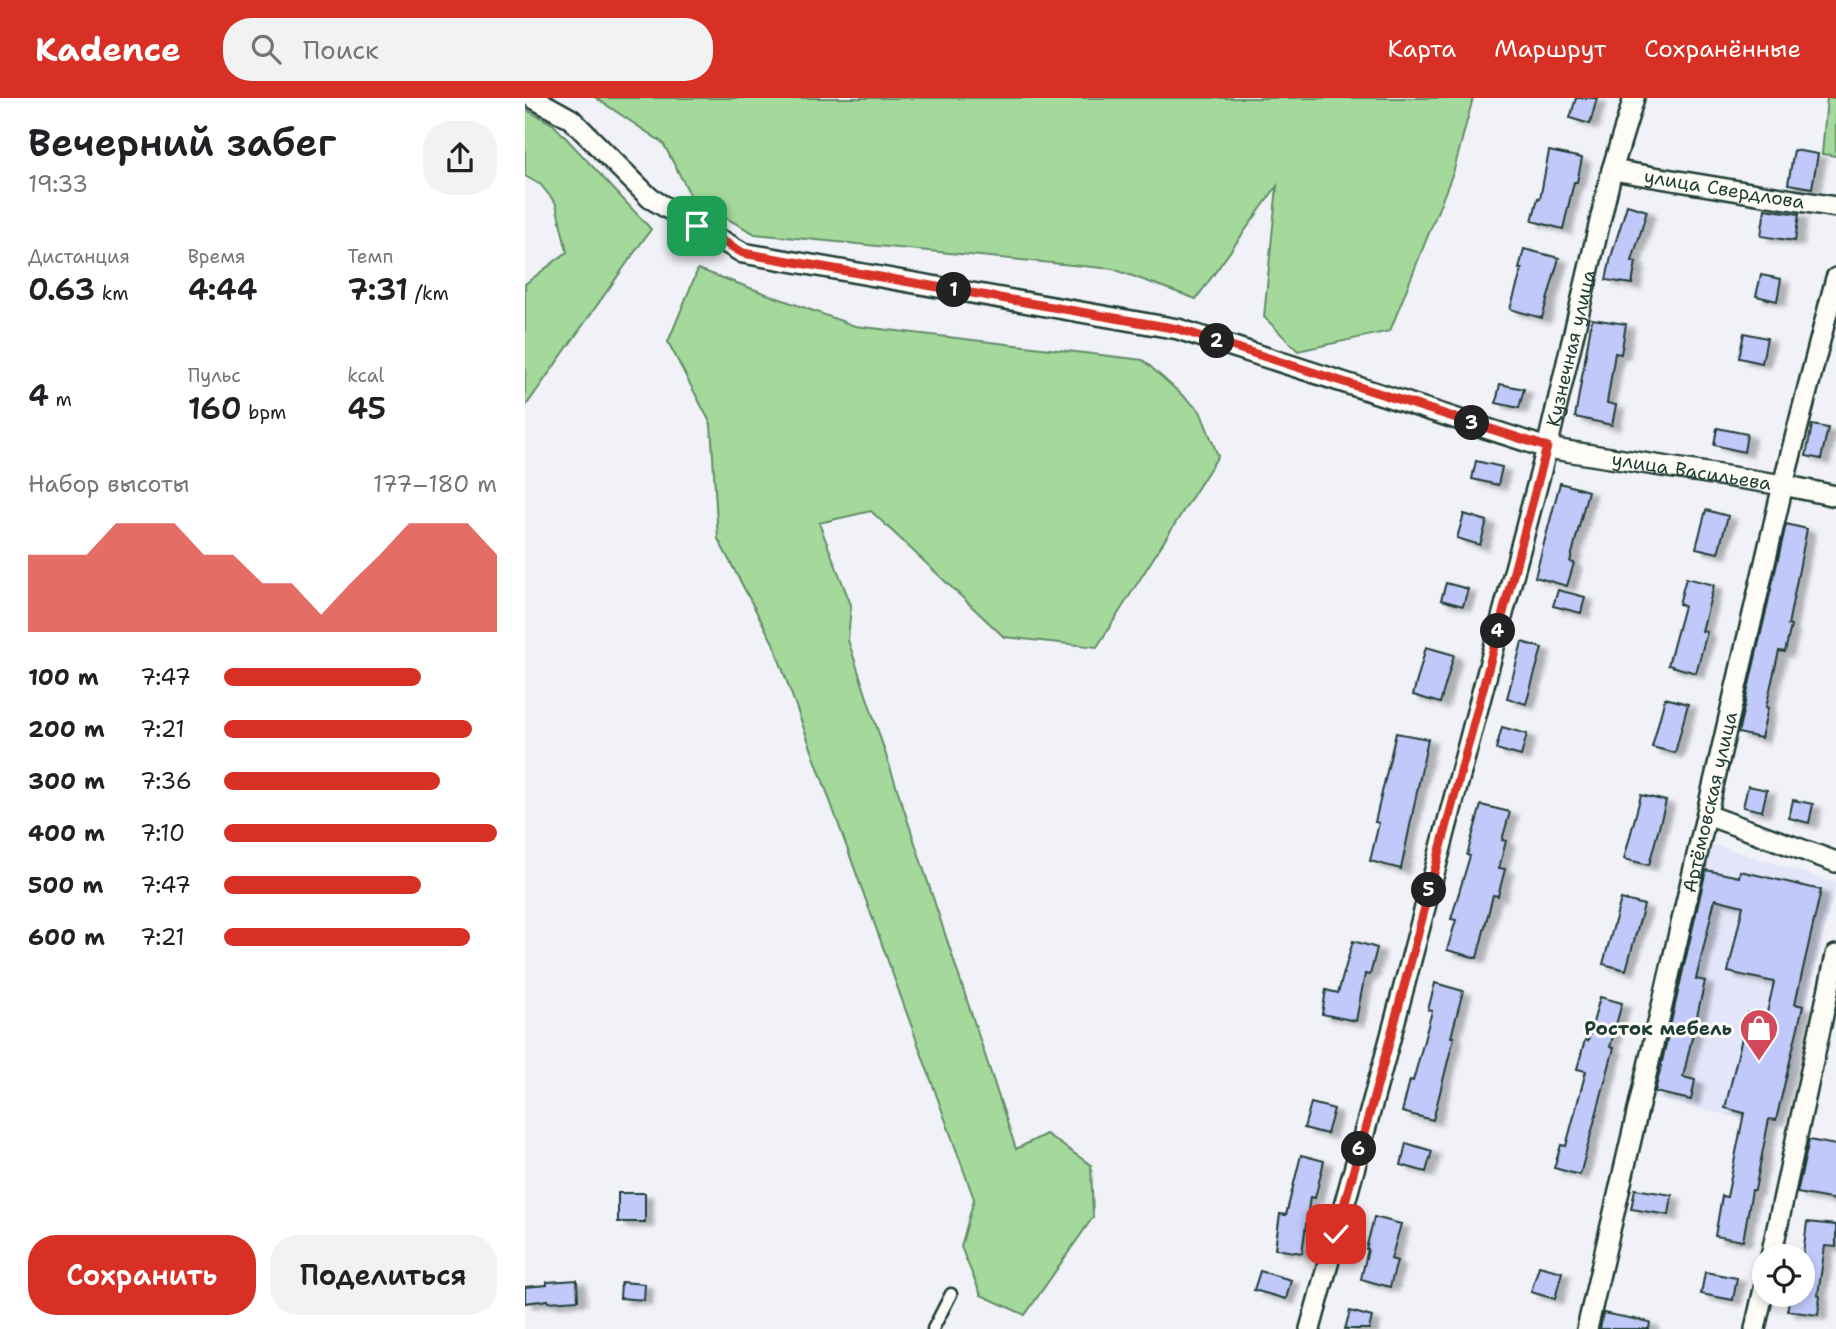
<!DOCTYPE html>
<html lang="ru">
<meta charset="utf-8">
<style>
:root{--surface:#fff;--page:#f2f2f2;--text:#202124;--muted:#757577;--accent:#d93025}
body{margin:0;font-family:"Shantell Sans",sans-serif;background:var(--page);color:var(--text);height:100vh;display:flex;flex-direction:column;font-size:26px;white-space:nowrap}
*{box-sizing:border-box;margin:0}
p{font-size:23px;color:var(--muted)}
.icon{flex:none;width:38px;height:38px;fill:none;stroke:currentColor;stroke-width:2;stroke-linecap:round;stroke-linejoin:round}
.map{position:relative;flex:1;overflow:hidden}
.side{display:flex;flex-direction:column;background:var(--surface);width:525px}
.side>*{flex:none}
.buttons{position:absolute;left:1227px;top:1146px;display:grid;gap:14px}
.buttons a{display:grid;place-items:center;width:63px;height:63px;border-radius:50%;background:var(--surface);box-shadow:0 4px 10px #0003;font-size:35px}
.pin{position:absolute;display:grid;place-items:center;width:60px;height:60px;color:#fff;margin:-30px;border-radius:14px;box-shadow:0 4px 10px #0006}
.km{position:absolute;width:35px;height:35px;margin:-18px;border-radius:50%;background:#222;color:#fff;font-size:19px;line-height:35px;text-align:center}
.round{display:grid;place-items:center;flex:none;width:74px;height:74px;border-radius:28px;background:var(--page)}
.overview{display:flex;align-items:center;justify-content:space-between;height:119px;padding:0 28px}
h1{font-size:38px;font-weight:600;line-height:52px}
.metrics{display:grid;grid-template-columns:repeat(3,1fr);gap:10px;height:119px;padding:7px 28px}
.metrics div{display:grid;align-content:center}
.metrics b{font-size:30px;font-weight:600}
.metrics small{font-size:19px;font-weight:400}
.metrics p{font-size:19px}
.chart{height:196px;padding:14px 28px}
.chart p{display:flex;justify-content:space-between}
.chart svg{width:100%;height:126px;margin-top:7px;fill:var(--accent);opacity:.7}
.action{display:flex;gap:14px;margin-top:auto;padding:14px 28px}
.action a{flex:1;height:80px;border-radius:28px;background:var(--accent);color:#fff;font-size:28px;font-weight:600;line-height:80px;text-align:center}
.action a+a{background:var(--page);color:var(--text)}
ul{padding:0 28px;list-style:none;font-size:23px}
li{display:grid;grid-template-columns:112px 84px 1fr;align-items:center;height:52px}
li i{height:18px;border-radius:9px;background:var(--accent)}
header{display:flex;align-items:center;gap:42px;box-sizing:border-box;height:98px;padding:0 35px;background:var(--accent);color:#fff}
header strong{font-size:33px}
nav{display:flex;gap:38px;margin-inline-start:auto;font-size:24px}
.search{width:490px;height:63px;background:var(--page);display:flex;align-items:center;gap:18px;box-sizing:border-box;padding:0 24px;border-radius:28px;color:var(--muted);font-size:26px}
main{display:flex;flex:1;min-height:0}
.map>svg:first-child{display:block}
.built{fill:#e3e6f9}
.green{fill:#a4d99b;stroke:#628b68;stroke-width:2}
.building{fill:#c1c9fa;stroke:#1f3d34;stroke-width:2;filter:url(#shadow)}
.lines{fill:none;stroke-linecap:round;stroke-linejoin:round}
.service-casing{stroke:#1f3d34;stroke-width:15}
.minor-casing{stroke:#1f3d34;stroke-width:24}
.service{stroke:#fdfcf7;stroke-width:10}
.minor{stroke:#fdfcf7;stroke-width:19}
.route-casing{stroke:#fff;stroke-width:14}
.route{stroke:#d93025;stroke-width:9}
.labels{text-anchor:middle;stroke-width:6;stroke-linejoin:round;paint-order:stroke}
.street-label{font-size:19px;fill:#1f3d34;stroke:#fdfcf7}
.poi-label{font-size:19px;font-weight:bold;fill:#1f3d34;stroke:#fdfcf7;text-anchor:end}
</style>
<header>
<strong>Kadence</strong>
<div class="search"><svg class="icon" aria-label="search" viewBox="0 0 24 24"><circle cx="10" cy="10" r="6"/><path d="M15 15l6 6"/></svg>Поиск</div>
<nav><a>Карта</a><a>Маршрут</a><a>Сохранённые</a></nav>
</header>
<main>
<section class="side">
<div class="overview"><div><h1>Вечерний забег</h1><p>19:33</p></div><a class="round"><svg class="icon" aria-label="share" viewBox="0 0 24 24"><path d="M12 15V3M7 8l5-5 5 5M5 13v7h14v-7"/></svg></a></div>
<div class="metrics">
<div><p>Дистанция</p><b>0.63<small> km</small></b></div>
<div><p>Время</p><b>4:44</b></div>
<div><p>Темп</p><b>7:31<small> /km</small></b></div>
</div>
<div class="metrics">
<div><b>4<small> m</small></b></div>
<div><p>Пульс</p><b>160<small> bpm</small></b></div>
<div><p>kcal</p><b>45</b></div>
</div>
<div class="chart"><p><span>Набор высоты</span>177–180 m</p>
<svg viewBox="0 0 160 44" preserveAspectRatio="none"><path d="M0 44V17L10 17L20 17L30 6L40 6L50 6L60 17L70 17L80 27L90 27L100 38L110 27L120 17L130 6L140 6L150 6L160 17V44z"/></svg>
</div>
<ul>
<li><b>100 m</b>7:47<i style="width:72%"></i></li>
<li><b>200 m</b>7:21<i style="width:91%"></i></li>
<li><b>300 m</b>7:36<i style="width:79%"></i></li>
<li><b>400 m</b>7:10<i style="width:100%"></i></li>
<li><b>500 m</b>7:47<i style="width:72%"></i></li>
<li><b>600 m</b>7:21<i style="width:90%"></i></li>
</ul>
<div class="action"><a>Сохранить</a><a>Поделиться</a></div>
</section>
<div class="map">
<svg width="1311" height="1231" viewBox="0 0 1311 1231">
<defs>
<filter id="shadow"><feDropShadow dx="8" dy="4.5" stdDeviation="2" flood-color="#0004"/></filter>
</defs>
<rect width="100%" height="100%" fill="#f1f2f8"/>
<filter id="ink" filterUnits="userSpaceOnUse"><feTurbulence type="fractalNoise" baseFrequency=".0143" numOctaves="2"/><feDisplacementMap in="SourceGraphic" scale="14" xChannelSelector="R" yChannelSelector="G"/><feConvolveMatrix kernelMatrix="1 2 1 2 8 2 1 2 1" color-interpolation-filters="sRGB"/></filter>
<g filter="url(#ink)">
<path class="built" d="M 1182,744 L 1311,785 L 1253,1029 L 1119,998 Z"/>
<path class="green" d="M 71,0 L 948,0 L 929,72 L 865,233 L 773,253 L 739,219 L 752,88 L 671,201 L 588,171 L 230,136 L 168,102 L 138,45 Z
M 1302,0 L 1311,0 L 1311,58 L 1297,56 Z
M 0,11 L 28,26 L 126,131 L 0,309 L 0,186 L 42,154 L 31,106 L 16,87 L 0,78 Z
M 173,171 L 330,228 L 618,262 L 675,313 L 693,358 L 572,549 L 479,539 L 346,413 L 294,425 L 326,507 L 323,542 L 491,1051 L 521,1036 L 566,1067 L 568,1119 L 500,1217 L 456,1197 L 436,1149 L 449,1101 L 248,545 L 193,441 L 186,326 L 143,244 Z"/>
<path class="building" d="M 1051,0 L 1072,0 L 1065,26 L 1045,20 Z
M 1269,52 L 1293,56 L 1287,90 L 1263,86 Z
M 1024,53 L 1057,60 L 1052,84 L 1049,84 L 1038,131 L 1007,123 L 1013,100 L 1015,101 Z
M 1102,107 L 1122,113 L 1107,163 L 1111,164 L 1107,186 L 1081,182 L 1086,159 Z
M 1240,111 L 1274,116 L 1270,143 L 1236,138 Z
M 999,151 L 1034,160 L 1017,220 L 985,211 L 997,171 L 994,171 Z
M 1236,177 L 1256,181 L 1252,203 L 1231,198 Z
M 1067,221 L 1101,226 L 1096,256 L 1090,255 L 1082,305 L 1091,307 L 1087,327 L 1050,319 Z
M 1219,235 L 1242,240 L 1237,265 L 1214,260 Z
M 975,286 L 999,291 L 994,310 L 971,305 Z
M 1287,327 L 1303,330 L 1296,361 L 1281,358 Z
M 1192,330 L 1222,336 L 1219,354 L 1189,347 Z
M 951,363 L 977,369 L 973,387 L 947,381 Z
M 1035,385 L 1063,393 L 1045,464 L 1049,465 L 1042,488 L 1010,479 Z
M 1181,412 L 1203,418 L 1193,455 L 1171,450 Z
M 939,416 L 962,423 L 955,447 L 932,440 Z
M 1261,426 L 1282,431 L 1263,527 L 1266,528 L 1260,554 L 1254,553 L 1241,609 L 1243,610 L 1236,640 L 1213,635 Z
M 1161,480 L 1189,487 L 1177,533 L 1182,534 L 1171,575 L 1143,567 L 1159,508 L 1154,506 Z
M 921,485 L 943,491 L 938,508 L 916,502 Z
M 1033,492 L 1060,499 L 1056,515 L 1028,508 Z
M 997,544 L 1017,550 L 1001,606 L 982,600 Z
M 901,549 L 929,557 L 915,605 L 888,597 Z
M 1140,600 L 1163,606 L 1150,655 L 1127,649 Z
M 977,629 L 1002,636 L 996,658 L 971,651 Z
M 871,635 L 903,641 L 876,771 L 845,763 L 854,725 L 850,724 Z
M 1223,688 L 1242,692 L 1237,713 L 1218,709 Z
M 1116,697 L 1141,703 L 1124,767 L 1099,761 Z
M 1268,702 L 1288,706 L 1284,725 L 1264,720 Z
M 956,707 L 985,714 L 977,742 L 981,743 L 974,770 L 980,771 L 973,798 L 968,797 L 952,860 L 922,852 L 931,822 L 926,821 L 945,758 L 942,757 Z
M 1181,772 L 1214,779 L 1215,773 L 1296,792 L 1270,906 L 1278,908 L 1251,1022 L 1244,1021 L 1230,1092 L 1227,1092 L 1218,1143 L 1190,1138 L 1197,1098 L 1202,1099 L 1219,1015 L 1200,1010 L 1223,915 L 1241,919 L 1249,884 L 1203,874 L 1218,808 L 1190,801 L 1171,881 L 1180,883 L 1158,979 L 1170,982 L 1166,1002 L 1130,994 Z
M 1096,801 L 1119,807 L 1101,872 L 1078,866 Z
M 828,843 L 852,850 L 845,877 L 840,876 L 831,923 L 797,916 L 801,892 L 813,895 Z
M 910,885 L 938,893 L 926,939 L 929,939 L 908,1022 L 877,1014 L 885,982 L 888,983 L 907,913 L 903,912 Z
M 1075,899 L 1097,905 L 1085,949 L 1089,950 L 1055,1077 L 1029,1070 L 1036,1047 L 1041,1048 L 1061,973 L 1052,971 L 1060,942 L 1063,943 Z
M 786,1005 L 809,1011 L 802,1036 L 779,1030 Z
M 1284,1042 L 1311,1047 L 1311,1102 L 1272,1095 Z
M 881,1045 L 907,1053 L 901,1074 L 876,1067 Z
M 776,1057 L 799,1063 L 790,1100 L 785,1099 L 777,1155 L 750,1151 L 755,1116 L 761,1117 Z
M 1110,1091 L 1147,1097 L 1144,1117 L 1106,1111 Z
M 93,1095 L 120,1095 L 120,1124 L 93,1124 Z
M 849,1119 L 876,1126 L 866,1161 L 872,1163 L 865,1189 L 836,1181 L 843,1151 L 841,1151 Z
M 1282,1124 L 1311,1127 L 1311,1149 L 1300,1148 L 1293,1197 L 1295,1198 L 1293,1217 L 1262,1213 L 1265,1197 L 1278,1197 L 1278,1156 Z
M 1014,1168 L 1037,1174 L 1030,1201 L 1006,1194 Z
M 735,1173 L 766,1182 L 761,1201 L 729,1192 Z
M 1180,1174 L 1212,1180 L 1208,1202 L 1176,1196 Z
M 52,1182 L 53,1202 L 23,1204 L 23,1202 L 0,1205 L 0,1189 L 22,1187 L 22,1184 Z
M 96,1184 L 120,1186 L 119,1202 L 95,1200 Z
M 825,1213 L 847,1219 L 844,1231 L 820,1231 Z
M 1078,1215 L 1125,1224 L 1124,1231 L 1075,1231 Z"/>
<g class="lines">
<g class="service-casing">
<path id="service" d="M 408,1231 L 426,1196"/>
</g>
<g class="minor-casing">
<g id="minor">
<path id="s1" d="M 8,0 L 46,21 L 125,100 L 218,155 L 653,231 L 1022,350 L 1258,387 L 1311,398"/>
<path id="s2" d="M 1087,72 L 1311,109"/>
<path d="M 1182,717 L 1311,764"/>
<path d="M 1246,1158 L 1311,857"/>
<path id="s3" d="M 785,1231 L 864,945 L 1022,350 L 1087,72 L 1109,0"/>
<path id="s4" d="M 1062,1231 L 1258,387 L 1311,180"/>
<path d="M 1230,1231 L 1239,1191"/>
</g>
</g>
<use href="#service" class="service"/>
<use href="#minor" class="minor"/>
</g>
</g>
<g class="lines" filter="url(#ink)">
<g class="route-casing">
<path id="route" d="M 172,128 L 218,155 L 653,231 L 1022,349 L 864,945 L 811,1136"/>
</g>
<use href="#route" class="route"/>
</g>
<defs>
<g id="shop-pin" transform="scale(2.0125)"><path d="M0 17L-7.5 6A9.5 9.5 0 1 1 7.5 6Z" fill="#d1495b" stroke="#fdfcf7"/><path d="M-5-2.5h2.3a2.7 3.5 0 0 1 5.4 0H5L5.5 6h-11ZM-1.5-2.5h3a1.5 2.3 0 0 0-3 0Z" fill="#fff"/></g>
</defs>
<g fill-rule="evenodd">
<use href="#shop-pin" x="1234" y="930"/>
</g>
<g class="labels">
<g class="street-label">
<text dy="7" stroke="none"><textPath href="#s2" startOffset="114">улица Свердлова</textPath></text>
<text dy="7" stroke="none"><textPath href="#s3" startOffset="1015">Кузнечная улица</textPath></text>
<text dy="7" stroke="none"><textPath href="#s1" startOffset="1239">улица Васильева</textPath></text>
<text dy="7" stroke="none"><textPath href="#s4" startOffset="541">Артёмовская улица</textPath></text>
</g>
<g class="poi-label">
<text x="1207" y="937">Росток мебель</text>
</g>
</g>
</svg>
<div class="buttons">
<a><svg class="icon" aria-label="locate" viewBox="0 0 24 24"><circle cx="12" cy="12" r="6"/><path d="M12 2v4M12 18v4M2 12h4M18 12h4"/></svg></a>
</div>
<div class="pin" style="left:172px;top:128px;background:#1e9e55"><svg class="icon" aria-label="arrive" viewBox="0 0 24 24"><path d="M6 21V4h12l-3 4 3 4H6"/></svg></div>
<div class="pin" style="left:811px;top:1136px;background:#d93025"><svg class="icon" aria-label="check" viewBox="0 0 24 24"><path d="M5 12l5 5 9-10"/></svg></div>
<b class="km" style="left:429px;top:192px">1</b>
<b class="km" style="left:692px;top:243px">2</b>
<b class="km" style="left:947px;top:325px">3</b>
<b class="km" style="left:973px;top:533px">4</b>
<b class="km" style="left:904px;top:792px">5</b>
<b class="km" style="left:834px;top:1051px">6</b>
</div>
</main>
